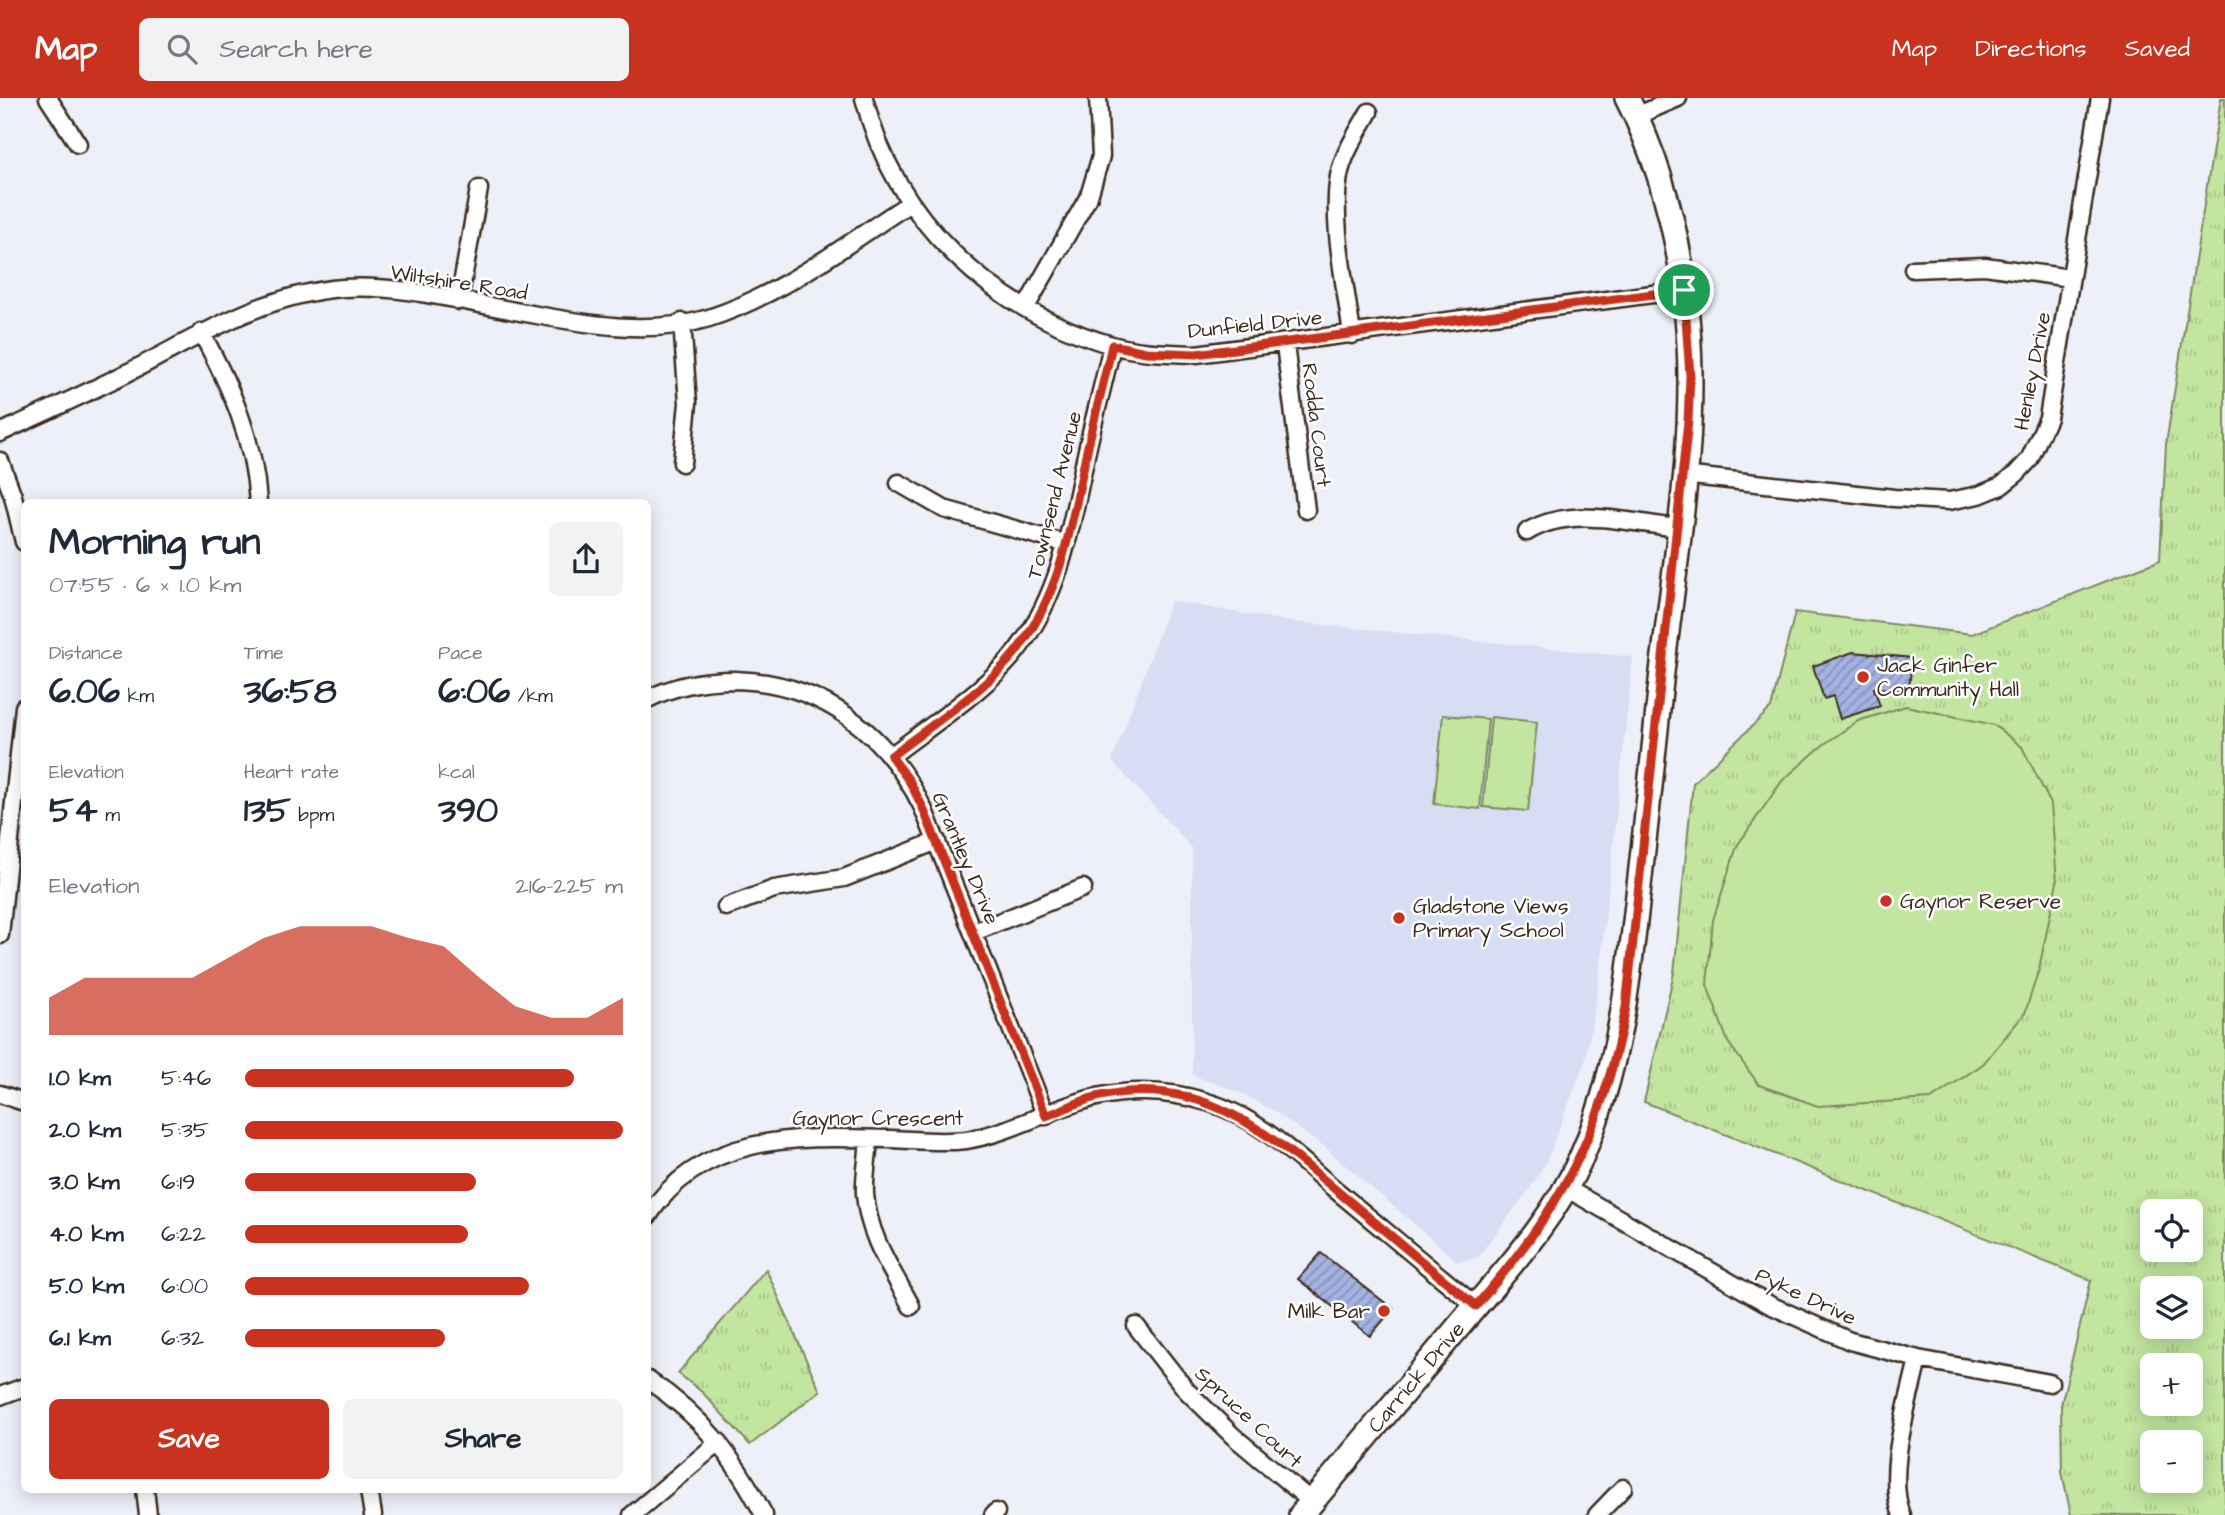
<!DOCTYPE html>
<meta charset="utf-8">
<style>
:root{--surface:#fff;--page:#f2f2f3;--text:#1f2937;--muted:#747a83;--accent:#c8321e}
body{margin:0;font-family:"Architects Daughter",sans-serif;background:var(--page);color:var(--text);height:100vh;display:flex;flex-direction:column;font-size:26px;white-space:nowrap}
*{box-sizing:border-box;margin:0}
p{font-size:23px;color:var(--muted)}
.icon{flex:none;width:38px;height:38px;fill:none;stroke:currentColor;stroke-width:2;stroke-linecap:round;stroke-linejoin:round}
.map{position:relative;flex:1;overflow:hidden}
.details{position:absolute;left:21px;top:401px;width:630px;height:994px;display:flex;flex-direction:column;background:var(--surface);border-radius:10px;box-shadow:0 4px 18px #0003}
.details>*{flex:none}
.fabs{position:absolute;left:2140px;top:1101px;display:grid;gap:14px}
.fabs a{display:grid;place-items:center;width:63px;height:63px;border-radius:10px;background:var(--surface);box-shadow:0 4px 18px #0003;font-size:35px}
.pin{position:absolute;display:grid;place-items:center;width:60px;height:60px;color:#fff;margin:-30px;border:4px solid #fff;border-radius:50%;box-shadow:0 2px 7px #0007}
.round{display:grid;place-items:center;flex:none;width:74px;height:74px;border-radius:10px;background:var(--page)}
.summary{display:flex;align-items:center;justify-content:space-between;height:119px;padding:0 28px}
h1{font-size:38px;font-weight:700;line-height:52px}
.stats{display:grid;grid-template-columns:repeat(3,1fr);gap:10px;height:119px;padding:7px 28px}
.stats div{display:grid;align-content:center}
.stats b{font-size:35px;font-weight:700}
.stats small{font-size:19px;font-weight:400}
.stats p{font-size:19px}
.chart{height:196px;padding:14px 28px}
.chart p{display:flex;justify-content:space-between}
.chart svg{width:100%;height:126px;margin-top:7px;fill:var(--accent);opacity:.7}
.cta{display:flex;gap:14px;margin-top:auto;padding:14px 28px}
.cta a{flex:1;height:80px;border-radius:10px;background:var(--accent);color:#fff;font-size:28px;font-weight:700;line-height:80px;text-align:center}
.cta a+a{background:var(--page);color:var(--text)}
ul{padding:0 28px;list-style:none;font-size:23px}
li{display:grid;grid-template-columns:112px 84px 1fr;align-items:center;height:52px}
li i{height:18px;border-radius:9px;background:var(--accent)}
header{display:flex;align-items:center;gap:42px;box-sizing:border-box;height:98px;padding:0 35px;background:var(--accent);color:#fff}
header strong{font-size:33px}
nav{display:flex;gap:38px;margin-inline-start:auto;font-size:24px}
.search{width:490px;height:63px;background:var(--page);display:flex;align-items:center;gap:18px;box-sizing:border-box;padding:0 24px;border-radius:10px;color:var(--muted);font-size:26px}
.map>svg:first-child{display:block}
.built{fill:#d7ddf2}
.park{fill:url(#park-tufts);stroke:#7e885f;stroke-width:2;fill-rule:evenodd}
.garden{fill:#c2e6a0;stroke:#7e885f;stroke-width:2}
.building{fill:url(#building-hatch);stroke:#3b2a1e;stroke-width:2}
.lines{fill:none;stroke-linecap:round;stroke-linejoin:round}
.street-casing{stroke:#3b2a1e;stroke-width:21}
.secondary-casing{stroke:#3b2a1e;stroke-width:28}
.street{stroke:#fff;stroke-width:16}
.secondary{stroke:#fff;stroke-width:23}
.route-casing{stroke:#fff;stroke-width:14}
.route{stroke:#c8321e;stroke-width:9}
.poi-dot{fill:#c8321e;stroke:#fff;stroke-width:2.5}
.labels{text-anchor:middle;stroke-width:5;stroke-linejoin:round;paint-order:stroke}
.street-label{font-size:21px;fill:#3b2a1e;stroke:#fff}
.poi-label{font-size:21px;fill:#3b2a1e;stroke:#fff;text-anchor:start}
</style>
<header>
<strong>Map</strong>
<div class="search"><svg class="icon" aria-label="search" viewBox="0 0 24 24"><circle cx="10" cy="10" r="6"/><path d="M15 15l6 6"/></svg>Search here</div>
<nav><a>Map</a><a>Directions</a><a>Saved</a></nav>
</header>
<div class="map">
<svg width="2225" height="1417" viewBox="0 0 2225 1417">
<defs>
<pattern id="park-tufts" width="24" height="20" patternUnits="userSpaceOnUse" patternTransform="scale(1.75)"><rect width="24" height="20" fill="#c2e6a0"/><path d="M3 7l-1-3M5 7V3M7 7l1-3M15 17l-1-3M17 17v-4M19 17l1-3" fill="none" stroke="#a8c589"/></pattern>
<pattern id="building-hatch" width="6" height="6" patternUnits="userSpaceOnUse" patternTransform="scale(1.75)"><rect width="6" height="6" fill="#a3b2e1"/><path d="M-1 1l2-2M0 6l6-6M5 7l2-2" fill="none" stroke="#8691b6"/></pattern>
</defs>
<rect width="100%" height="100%" fill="#edf0f9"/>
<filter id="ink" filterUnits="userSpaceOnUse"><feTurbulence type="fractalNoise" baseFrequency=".0143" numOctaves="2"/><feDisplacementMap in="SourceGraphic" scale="14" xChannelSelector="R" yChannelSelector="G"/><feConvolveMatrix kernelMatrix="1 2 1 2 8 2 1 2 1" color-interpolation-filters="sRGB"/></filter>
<g filter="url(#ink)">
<path class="built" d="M 1171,503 L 1286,523 L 1633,559 L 1598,890 L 1586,961 L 1546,1064 L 1531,1089 L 1477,1160 L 1457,1163 L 1327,1051 L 1274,1013 L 1239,994 L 1192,977 L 1192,750 L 1112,663 Z"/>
<path class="park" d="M 2221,0 L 2225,0 L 2225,1417 L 2071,1417 L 2062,1374 L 2061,1307 L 2091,1182 L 1644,1004 L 1674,875 L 1693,685 L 1771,610 L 1795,514 L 1972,536 L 2160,462 L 2166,346 ZM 2152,1113 L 2191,1113 L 2191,1152 L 2152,1152 ZM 2152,1190 L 2191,1190 L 2191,1228 L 2152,1228 ZM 2152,1267 L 2191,1267 L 2191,1306 L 2152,1306 ZM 2152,1344 L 2191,1344 L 2191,1382 L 2152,1382 Z
M 766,1171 L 820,1293 L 750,1347 L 703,1295 L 678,1275 Z"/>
<path class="garden" d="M 1906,608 L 1994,627 L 2022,649 L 2051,706 L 2057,784 L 2039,871 L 2025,915 L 1983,966 L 1931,1001 L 1818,1008 L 1759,987 L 1728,944 L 1707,887 L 1713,822 L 1737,748 L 1782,683 L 1823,647 L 1858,623 Z
M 1443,617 L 1488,621 L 1480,711 L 1434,706 Z
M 1491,619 L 1537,624 L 1528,713 L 1483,709 Z"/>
<path class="building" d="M 1853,554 L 1912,560 L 1909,592 L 1874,590 L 1880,608 L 1840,621 L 1833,598 L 1824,601 L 1813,568 Z
M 1321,1155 L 1393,1211 L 1370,1238 L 1298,1181 Z"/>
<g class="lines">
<g class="street-casing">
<path id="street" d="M 48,0 L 78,46
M 864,0 C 894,122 993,213 1112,247 C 1139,255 1168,255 1196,256 L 1683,192
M 1636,18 L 1678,0
M 1913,171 L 1985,168 L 2070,180
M 459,203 L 479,91
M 1026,209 L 1089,98 L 1101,58 L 1098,0
M 682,224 L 688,305 L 682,365
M 201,234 C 231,289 254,341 258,404
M 1352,237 C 1346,189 1331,125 1339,78 C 1343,56 1358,34 1369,14
M 1285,247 L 1306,412
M 0,335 C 43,315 87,295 129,274 C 198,239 263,196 343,190 C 403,186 467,205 526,215 C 584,226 651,238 709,220 C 783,196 845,147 910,105
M 0,363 L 13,398 L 24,444
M 1683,377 L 1894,400 L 1949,403 L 1979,397 L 2001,388 L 2016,376 L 2029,362 L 2048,320 L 2100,0
M 899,385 L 944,411 L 1067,446
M 1527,434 C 1570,407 1630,425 1678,430
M 648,601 C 675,587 704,582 735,582 C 821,584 886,634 923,710 L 1046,1018
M 891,658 C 931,627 993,587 1021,547 C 1062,491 1072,423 1086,357 C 1094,320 1104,284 1112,247
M 726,809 L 774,791 L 844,780 L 937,743
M 974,834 L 1083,790
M 0,837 L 24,609
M 0,996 L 24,1004
M 869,1041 C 868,1059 864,1078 865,1096 C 868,1138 892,1172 911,1208
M 1566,1090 L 1770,1207 L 1850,1243 L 1918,1261 L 2050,1285
M 648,1118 C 704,1032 803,1039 892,1041 C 917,1042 941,1045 966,1042 C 1012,1035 1052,1009 1097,999 C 1133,991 1171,993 1207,1004 C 1257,1018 1298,1060 1337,1093 C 1383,1131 1429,1170 1476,1208
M 1136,1228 L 1187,1293 L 1233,1338 L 1312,1404
M 648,1282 C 702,1318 734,1359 764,1417
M 0,1298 L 24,1289
M 145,1391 L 148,1417
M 369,1392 L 373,1417
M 632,1417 L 719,1344
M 993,1417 L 996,1414
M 1597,1417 L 1623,1390
M 1902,1417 C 1885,1376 1909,1303 1918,1261"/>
</g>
<g class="secondary-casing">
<path id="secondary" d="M 1301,1417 C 1355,1352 1410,1287 1464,1222 C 1507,1171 1554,1121 1581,1060 C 1618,975 1628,889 1638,797 C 1646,726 1654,654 1661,583 C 1674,467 1697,346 1688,230 C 1682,151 1663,70 1627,0"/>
</g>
<use href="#street" class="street"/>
<use href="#secondary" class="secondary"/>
</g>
</g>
<g class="lines" filter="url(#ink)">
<g class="route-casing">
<path id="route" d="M 1684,192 L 1690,278 L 1688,323 L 1626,909 C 1601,1040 1561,1108 1476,1208 C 1429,1170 1383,1131 1337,1093 C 1265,1032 1198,975 1096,999 C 1079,1003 1063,1012 1046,1018 L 923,710 L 910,684 L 891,658 C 931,627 993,587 1021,547 C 1062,491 1072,423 1086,357 C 1094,320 1104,284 1112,247 L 1146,254 L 1196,256 Z"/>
</g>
<use href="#route" class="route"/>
</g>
<g class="poi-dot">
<circle cx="1863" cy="579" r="7"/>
<circle cx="1886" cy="803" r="7"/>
<circle cx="1399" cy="820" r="7"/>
<circle cx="1384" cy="1213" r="7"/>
</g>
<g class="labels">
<g class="street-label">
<text transform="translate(459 184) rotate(9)" y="7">Wiltshire Road</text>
<text transform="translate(1255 226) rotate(-6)" y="7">Dunfield Drive</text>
<text transform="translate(2032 273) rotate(-79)" y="7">Henley Drive</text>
<text transform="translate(1317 327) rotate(83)" y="7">Rodda Court</text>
<text transform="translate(1054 397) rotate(-76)" y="7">Townsend Avenue</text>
<text transform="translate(966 760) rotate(67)" y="7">Grantley Drive</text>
<text x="878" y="1027">Gaynor Crescent</text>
<text transform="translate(1806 1198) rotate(25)" y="7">Pyke Drive</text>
<text transform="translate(1416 1279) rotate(-50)" y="7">Carrick Drive</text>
<text transform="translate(1249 1319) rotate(43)" y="7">Spruce Court</text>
</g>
<g class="poi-label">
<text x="1877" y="574">Jack Ginfer<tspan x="1877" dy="24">Community Hall</tspan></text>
<text x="1900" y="810">Gaynor Reserve</text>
<text x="1413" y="815">Gladstone Views<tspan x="1413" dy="24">Primary School</tspan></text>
<text x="1370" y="1220" text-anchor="end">Milk Bar</text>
</g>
</g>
</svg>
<div class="fabs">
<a><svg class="icon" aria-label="locate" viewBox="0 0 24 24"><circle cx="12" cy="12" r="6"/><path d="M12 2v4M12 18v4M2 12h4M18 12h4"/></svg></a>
<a><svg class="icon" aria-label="layers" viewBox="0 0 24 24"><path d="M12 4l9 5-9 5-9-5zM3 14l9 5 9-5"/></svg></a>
<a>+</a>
<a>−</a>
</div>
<div class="pin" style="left:1684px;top:192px;background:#1e9e55"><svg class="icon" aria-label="arrive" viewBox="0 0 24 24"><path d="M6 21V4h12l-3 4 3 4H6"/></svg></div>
<section class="details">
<div class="summary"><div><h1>Morning run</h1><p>07:55 · 6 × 1.0 km</p></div><a class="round"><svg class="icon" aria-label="share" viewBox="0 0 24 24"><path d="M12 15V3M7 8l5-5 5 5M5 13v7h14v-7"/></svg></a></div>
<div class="stats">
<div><p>Distance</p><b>6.06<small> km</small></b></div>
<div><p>Time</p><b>36:58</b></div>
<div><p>Pace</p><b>6:06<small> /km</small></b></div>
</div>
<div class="stats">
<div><p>Elevation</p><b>54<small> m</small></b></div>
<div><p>Heart rate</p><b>135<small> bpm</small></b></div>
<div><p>kcal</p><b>390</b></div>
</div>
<div class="chart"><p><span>Elevation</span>216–225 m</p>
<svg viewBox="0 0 160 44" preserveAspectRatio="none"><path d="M0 44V31L10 24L20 24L30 24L40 24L50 17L60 10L70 6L80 6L90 6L100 10L110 13L120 24L130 34L140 38L150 38L160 31V44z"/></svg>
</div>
<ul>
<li><b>1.0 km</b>5:46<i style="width:87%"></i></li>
<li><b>2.0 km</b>5:35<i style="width:100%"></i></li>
<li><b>3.0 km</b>6:19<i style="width:61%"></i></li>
<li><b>4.0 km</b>6:22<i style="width:59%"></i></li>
<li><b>5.0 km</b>6:00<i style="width:75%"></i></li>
<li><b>6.1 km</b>6:32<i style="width:53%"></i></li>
</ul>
<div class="cta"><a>Save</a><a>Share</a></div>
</section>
</div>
